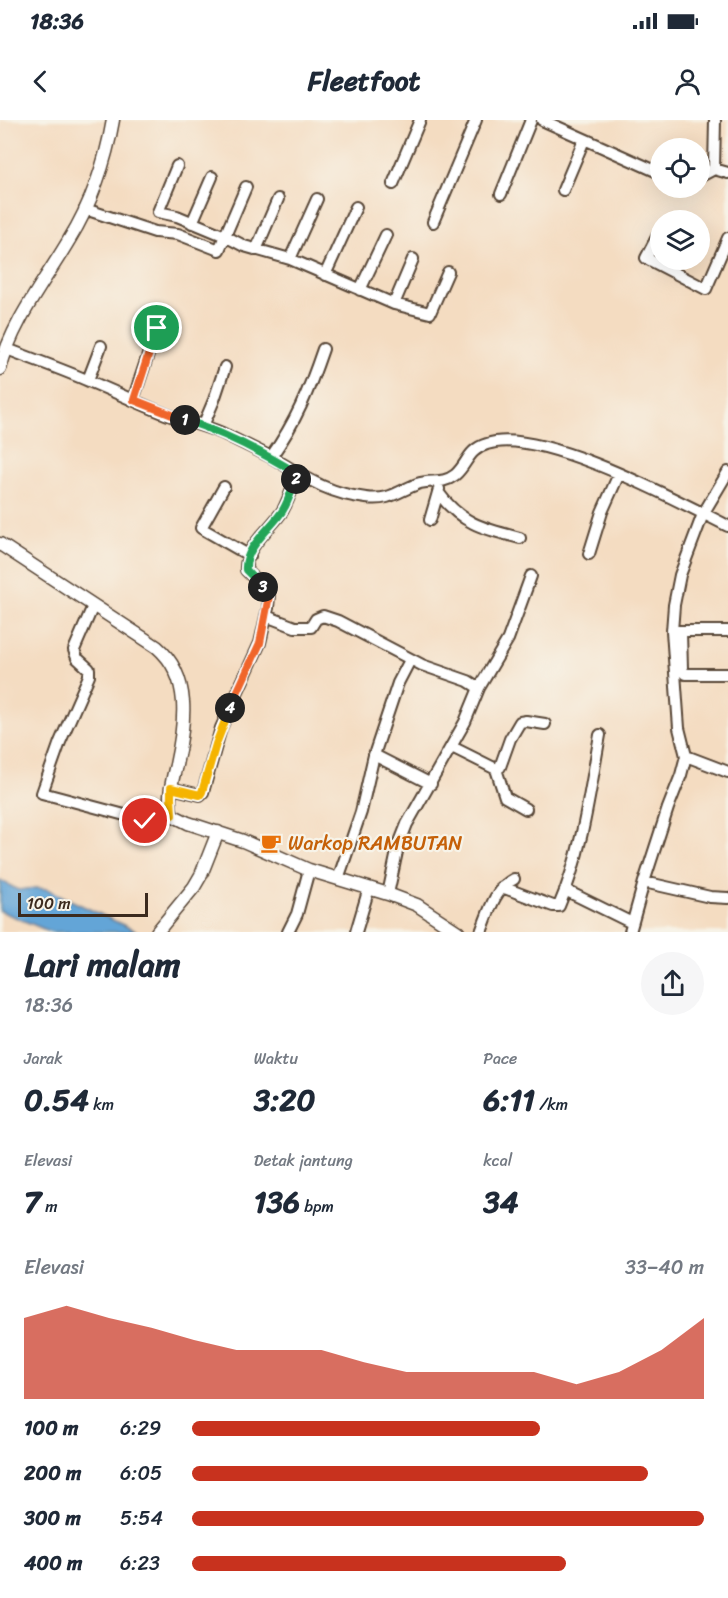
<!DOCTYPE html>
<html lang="id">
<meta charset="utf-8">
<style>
:root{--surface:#fff;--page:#f6f6f7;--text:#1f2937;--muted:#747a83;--accent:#c8321e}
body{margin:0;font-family:Sriracha,sans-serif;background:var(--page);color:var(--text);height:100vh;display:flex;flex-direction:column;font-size:22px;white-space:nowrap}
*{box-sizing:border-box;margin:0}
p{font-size:20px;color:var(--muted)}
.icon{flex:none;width:33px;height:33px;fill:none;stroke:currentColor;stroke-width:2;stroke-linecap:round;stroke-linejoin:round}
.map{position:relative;height:812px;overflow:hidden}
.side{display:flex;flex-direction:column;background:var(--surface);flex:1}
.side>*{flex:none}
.controls{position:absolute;left:650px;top:18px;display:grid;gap:12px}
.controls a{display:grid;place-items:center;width:60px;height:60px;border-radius:50%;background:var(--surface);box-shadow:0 6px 24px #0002;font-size:30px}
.scale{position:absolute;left:18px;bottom:15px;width:130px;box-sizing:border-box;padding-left:6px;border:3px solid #3b2a1e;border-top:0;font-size:16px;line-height:21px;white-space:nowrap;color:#3b2a1e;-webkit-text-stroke:4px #f7f3e8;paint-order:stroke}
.pin{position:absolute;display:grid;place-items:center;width:51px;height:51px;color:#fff;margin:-26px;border:3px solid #fff;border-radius:50%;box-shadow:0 2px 6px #0007}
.km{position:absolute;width:30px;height:30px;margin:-15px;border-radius:50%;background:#222;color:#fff;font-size:16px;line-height:30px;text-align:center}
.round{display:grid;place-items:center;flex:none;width:63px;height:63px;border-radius:32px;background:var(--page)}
.summary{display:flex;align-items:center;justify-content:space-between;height:102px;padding:0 24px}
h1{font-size:33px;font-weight:800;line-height:45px}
.figures{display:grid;grid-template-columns:repeat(3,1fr);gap:9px;height:102px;padding:6px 24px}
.figures div{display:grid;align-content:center}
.figures b{font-size:30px;font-weight:800}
.figures small{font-size:16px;font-weight:400}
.figures p{font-size:16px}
.chart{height:168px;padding:12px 24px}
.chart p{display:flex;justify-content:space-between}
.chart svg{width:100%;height:108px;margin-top:6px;fill:var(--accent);opacity:.7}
ul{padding:0 24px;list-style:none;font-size:20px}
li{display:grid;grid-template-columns:96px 72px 1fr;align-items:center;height:45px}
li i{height:15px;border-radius:8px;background:var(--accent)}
.status{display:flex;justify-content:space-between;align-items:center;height:42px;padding:0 30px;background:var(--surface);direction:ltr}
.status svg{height:16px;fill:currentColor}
header{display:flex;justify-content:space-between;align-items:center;height:78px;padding:0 24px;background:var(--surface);font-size:27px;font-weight:800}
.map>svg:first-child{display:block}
.water{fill:#63a5d7;stroke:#4f687a;stroke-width:1.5}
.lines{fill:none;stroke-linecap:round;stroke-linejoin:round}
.minor-casing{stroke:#574536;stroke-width:14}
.tertiary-casing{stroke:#574536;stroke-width:15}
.minor{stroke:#fff;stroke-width:10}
.tertiary{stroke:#fff;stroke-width:12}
.split-1-casing{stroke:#fff;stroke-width:12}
.split-2-casing{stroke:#fff;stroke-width:12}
.split-3-casing{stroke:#fff;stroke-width:12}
.split-4-casing{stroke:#fff;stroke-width:12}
.split-5-casing{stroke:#fff;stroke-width:12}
.split-6-casing{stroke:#fff;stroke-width:12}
.split-1{stroke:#f0652b;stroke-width:8}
.split-2{stroke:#22a559;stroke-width:8}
.split-3{stroke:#22a559;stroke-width:8}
.split-4{stroke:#f0652b;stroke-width:8}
.split-5{stroke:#f5b400;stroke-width:8}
.split-6{stroke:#f5b400;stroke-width:8}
.labels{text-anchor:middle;stroke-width:4.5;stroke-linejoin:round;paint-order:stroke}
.food-label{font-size:20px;fill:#c56008;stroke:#f7f3e8;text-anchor:start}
</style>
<div class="status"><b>18:36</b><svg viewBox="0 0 49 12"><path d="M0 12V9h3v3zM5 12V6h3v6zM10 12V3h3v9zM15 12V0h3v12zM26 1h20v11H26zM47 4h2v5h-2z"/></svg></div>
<header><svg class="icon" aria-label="back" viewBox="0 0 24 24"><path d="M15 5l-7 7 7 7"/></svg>Fleetfoot<svg class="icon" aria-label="person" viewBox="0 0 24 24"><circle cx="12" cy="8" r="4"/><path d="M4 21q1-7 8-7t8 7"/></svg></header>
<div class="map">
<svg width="728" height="812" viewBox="0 0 728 812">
<rect width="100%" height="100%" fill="#f7f3e8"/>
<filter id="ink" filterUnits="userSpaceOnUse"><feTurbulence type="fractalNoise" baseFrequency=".0167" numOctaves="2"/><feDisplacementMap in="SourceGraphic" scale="12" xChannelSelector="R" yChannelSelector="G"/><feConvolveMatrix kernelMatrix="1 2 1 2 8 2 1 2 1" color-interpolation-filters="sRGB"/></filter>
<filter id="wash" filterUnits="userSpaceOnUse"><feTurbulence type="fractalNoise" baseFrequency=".008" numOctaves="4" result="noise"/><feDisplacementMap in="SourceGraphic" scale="24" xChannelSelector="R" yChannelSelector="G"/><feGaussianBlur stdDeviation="1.35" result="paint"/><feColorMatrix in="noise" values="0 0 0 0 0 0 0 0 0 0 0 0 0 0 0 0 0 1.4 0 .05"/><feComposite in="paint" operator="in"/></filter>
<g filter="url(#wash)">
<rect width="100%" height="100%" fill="#f4dcc1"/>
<path class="water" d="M 0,760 L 18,770 L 36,768 L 47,769 L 138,812 L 51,812 L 0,791 Z"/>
</g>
<g filter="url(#ink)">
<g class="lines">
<g class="minor-casing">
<path id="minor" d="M 542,0 L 660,53
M 177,46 L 158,92 L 177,96 L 225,116 L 244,126 L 290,139 L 394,184 L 430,193 L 448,152
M 714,49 L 715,0
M 699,57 L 714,49 L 728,53
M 393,64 L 420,0
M 563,70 L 584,20
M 501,74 L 531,0
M 85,89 L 155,112 L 178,114 L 219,130 L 246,67
M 433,102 L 476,0
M 192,103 L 212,57
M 657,117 L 646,138 L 706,169 L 728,118
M 256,130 L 278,79
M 290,139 L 317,79
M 325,155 L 356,87
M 360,170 L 386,115
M 394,184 L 413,139
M 7,229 C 35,240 64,250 91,262 C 118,273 144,286 171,296 C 188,302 205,306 222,313 C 238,321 255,329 271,337 C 303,356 327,374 366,378 C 389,381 397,372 417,364 C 431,359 442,365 455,355 C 468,344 467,330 487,324 C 539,306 678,381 728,406
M 88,260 L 101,226
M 133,280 L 157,208
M 203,306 L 214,280 L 225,247
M 271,337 C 296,302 309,270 323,229
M 224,367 L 201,408 L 250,436
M 438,372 C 461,404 484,409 520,418
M 430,400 L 439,369
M 589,434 L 602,392 L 619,354
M 93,486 L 74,530 L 77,538 L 89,549 L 89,556 L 60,622 L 42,673 L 151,702 L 172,695
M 266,496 L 295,507 L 311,507 L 316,499 L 323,496 L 338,501 L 422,545 L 468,561 L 479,568
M 674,511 L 728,511
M 681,512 L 682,549 L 685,554 L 728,554
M 410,540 L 398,563 L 374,635 L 431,664
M 452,627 L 496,649 L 500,647 L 510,619 L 520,602 L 526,601 L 545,604
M 686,636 L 728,652
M 496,649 L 505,677 L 526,689
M 171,668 L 200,675 L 203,672 L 221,608 L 260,523 L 268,488 L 269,476 L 266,470 L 246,450 C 244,427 272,408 283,390 C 289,379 293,366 298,354
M 338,759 L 361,692 L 374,635
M 644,762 L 710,777 L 728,778
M 502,767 L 553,786 L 559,786 C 582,733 590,671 600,615
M 565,770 L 632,803
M 388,774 L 398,727 L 407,704 L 465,602 L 479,568 L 508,519 L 531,456
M 288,812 L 297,794 L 309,750
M 356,812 L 369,768
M 481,812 C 489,792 494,769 514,759
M 630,812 L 644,762 L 668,688 L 681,655 L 686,636 L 679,608 L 672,511 L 674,485 L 680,455 L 703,394 L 728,352"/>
</g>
<g class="tertiary-casing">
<path id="tertiary" d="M 0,249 C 12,202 45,161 69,120 C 91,85 106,41 113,0
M 0,424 L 157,527 C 192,557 185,604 176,645 C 172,661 167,679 172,695 L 188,703 L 243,721 L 309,750 L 388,774 L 417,785 L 458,812
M 157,812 L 194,767 L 201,755 L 218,712"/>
</g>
<use href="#minor" class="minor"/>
<use href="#tertiary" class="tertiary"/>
</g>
</g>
<g class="lines" filter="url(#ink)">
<g class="split-1-casing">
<path id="split-1" d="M 157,208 L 134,280 L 185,300"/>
</g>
<g class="split-2-casing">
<path id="split-2" d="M 185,300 C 225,313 262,332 298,354 L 296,359"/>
</g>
<g class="split-3-casing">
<path id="split-3" d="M 263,467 L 246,450 C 244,427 272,408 283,390 C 289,380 292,369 296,359"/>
</g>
<g class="split-4-casing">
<path id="split-4" d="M 230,588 L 260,523 L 268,481 L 269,476 L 263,467"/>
</g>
<g class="split-5-casing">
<path id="split-5" d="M 171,677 L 171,668 L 200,675 L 202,672 L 216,624 L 230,588"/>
</g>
<g class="split-6-casing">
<path id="split-6" d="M 145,701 C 155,703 162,696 172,695 L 171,677"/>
</g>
<use href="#split-1" class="split-1"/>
<use href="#split-2" class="split-2"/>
<use href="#split-3" class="split-3"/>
<use href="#split-4" class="split-4"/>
<use href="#split-5" class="split-5"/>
<use href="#split-6" class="split-6"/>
</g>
<defs>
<g id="cafe-bare" transform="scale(1.62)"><path d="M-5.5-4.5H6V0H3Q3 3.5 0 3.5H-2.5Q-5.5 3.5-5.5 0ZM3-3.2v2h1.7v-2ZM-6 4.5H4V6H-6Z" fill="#e8710a" stroke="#f7f3e8" stroke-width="2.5" paint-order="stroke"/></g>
</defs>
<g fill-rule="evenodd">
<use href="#cafe-bare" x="271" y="723"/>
</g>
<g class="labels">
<g class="food-label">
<text x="288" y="730">Warkop RAMBUTAN</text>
</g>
</g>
</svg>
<div class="controls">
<a><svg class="icon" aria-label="locate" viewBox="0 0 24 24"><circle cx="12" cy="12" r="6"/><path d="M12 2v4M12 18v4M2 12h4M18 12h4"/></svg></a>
<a><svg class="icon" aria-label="layers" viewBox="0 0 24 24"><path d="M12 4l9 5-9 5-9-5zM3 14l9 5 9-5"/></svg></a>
</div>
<div class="scale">100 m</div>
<div class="pin" style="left:157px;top:208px;background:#1e9e55"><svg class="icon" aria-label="arrive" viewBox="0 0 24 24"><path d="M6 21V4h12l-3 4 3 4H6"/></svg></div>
<div class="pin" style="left:145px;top:701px;background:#d93025"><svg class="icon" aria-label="check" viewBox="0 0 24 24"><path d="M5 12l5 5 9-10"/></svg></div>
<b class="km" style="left:185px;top:300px">1</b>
<b class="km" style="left:296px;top:359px">2</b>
<b class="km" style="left:263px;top:467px">3</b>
<b class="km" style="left:230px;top:588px">4</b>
</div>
<section class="side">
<div class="summary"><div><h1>Lari malam</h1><p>18:36</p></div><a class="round"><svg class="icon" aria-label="share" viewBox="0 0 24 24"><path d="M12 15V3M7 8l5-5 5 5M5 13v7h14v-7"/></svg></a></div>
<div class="figures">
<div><p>Jarak</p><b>0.54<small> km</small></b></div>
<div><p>Waktu</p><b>3:20</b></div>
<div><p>Pace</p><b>6:11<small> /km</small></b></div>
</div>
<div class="figures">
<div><p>Elevasi</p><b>7<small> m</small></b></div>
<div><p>Detak jantung</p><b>136<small> bpm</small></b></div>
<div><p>kcal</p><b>34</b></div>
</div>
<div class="chart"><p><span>Elevasi</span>33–40 m</p>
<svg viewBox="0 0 160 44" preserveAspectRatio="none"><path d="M0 44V11L10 6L20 11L30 15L40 20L50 24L60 24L70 24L80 29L90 33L100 33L110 33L120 33L130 38L140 33L150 24L160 11V44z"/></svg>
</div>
<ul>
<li><b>100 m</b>6:29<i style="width:68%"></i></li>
<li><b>200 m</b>6:05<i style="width:89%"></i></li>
<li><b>300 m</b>5:54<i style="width:100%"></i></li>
<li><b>400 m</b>6:23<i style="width:73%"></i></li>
</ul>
</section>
